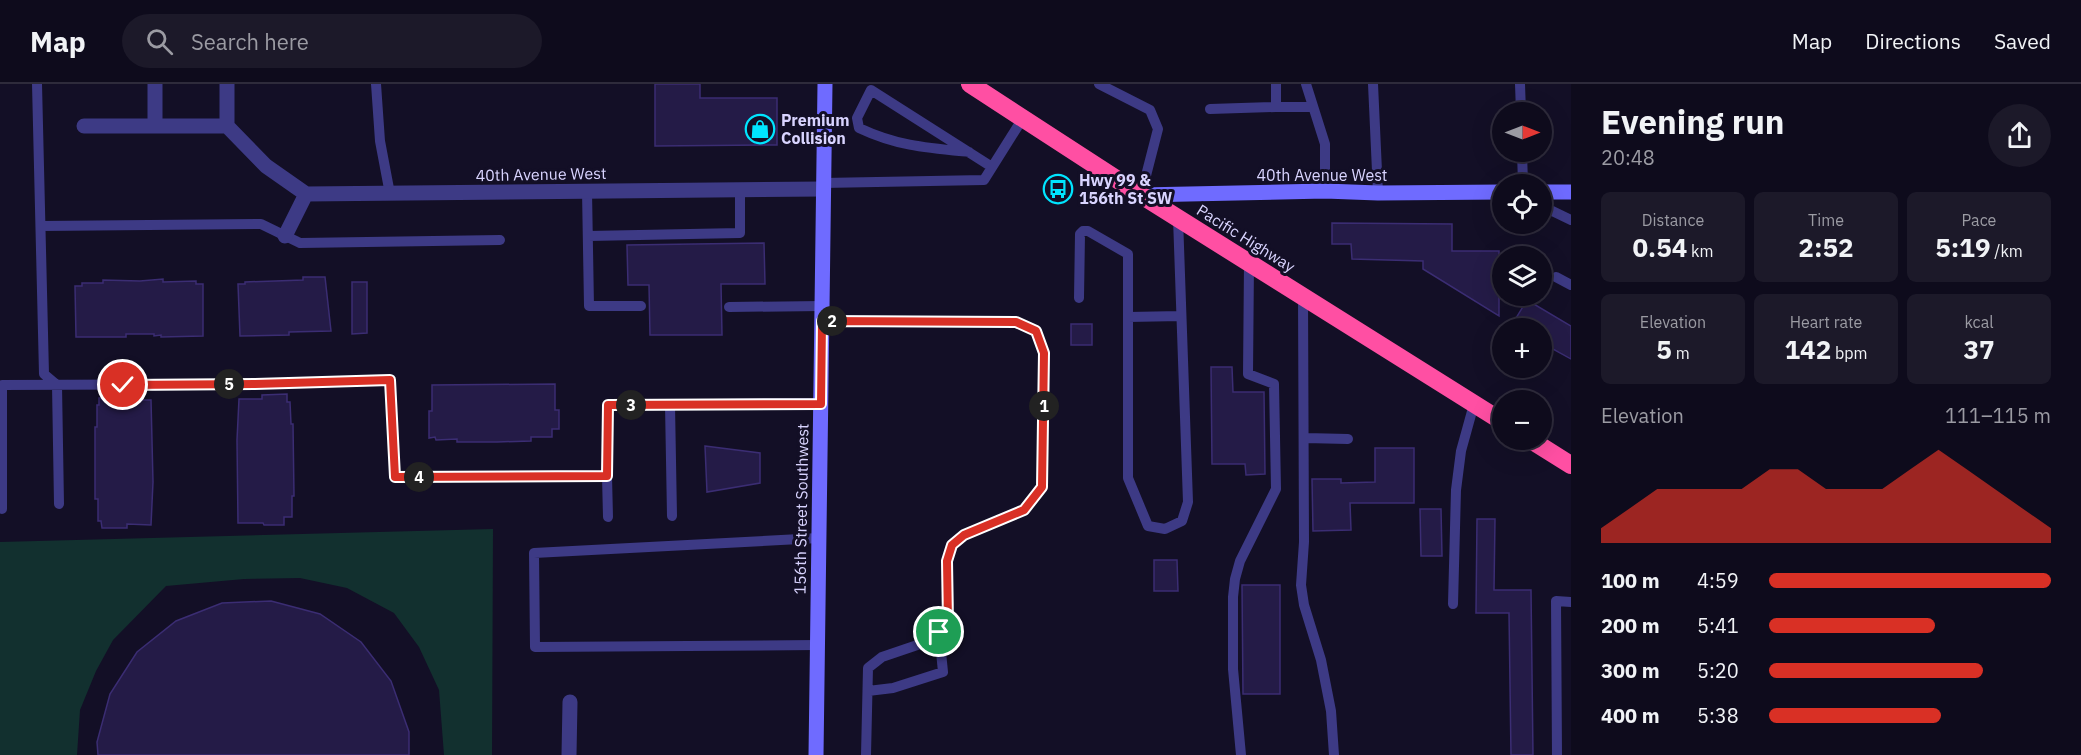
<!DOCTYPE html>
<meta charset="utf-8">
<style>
:root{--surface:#0e0b1c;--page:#1c1929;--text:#f1f3f6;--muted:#9b9ba3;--line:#2e2b3b;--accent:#d93025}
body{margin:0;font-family:"IBM Plex Sans",sans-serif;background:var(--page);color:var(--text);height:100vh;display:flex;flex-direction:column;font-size:22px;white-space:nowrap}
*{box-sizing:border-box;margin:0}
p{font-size:20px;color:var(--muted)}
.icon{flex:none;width:33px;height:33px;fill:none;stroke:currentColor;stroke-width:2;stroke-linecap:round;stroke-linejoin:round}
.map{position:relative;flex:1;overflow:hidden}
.side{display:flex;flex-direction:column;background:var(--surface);width:510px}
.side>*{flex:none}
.needle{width:39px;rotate:90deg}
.fabs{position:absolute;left:1492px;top:18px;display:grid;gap:12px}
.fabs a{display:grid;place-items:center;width:60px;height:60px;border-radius:50%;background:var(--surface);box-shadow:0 6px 24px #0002,0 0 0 2px var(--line);font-size:30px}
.pin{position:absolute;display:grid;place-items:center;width:51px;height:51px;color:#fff;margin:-26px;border:3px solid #fff;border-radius:50%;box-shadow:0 2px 6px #0007}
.km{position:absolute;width:30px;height:30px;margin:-15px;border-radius:50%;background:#222;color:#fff;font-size:16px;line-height:30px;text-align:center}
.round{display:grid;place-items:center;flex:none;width:63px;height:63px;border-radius:32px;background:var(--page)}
.summary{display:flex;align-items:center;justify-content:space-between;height:102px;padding:0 30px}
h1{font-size:33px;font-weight:700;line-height:45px}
.stats{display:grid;grid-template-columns:repeat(3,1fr);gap:9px;height:102px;padding:6px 30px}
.stats div{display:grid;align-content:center;border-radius:9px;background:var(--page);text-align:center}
.stats b{font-size:26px;font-weight:700}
.stats small{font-size:16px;font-weight:400}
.stats p{font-size:16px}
.chart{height:168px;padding:12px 30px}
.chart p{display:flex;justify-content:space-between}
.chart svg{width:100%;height:108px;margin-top:6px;fill:var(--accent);opacity:.7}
ul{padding:0 30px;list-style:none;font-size:20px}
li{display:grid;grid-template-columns:96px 72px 1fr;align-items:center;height:45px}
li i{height:15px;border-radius:8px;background:var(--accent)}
header{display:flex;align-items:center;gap:36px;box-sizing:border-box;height:84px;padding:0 30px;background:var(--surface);border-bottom:2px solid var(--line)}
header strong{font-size:28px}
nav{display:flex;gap:33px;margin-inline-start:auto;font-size:21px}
.search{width:420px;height:54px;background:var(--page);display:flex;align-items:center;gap:15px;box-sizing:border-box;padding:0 21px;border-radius:33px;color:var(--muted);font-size:22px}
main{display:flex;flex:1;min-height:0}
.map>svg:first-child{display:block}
.green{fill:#12302f}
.building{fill:#241b47;stroke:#3b2d73;stroke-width:1.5}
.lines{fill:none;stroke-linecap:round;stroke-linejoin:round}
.lane{stroke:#3d3a85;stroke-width:10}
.street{stroke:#3d3a85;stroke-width:15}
.secondary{stroke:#6f6bff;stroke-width:15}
.highway{stroke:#ff4fa3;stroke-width:18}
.route-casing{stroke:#fff;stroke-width:12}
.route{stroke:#d93025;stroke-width:8}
.labels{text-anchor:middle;stroke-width:6;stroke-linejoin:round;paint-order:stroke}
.poi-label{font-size:16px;font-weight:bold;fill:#d9d4ff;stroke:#130f26;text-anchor:start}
.street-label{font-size:16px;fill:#d9d4ff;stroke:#130f26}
</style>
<header>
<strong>Map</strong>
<div class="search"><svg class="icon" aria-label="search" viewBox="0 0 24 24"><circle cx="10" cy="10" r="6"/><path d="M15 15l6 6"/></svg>Search here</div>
<nav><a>Map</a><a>Directions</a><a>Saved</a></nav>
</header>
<main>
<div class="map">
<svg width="1571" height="671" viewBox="0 0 1571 671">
<rect width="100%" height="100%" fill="#130f26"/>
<path class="green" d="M 493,445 L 492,671 L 444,671 L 439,606 L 419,563 L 394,529 L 347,504 L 300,494 L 244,495 L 166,502 L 113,556 L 96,587 L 80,626 L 77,671 L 0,671 L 0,458 Z"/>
<path class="building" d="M 655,0 L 700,0 L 700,14 L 777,14 L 777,61 L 655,62 Z
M 1332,139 L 1452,140 L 1452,167 L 1499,167 L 1499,232 L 1423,185 L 1423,177 L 1352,175 L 1351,160 L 1332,160 Z
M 764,159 L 765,200 L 721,200 L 722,251 L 650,251 L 649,201 L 628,201 L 627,161 Z
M 303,193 L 325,193 L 331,247 L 289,248 L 289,251 L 240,252 L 238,200 L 245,200 L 245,198 L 303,196 Z
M 163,195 L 163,198 L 196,197 L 196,200 L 203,200 L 203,252 L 161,253 L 161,251 L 154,252 L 154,250 L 126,250 L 126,253 L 76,253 L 75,202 L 82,202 L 82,199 L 103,199 L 103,196 L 140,197 Z
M 352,198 L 367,198 L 367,249 L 352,250 Z
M 1527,216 L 1571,242 L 1571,275 L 1542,259 L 1542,244 L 1510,244 Z
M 1071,240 L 1092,240 L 1092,261 L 1071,261 Z
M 1211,283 L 1232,283 L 1233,308 L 1264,308 L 1265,390 L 1246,391 L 1245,380 L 1212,380 Z
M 555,300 L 555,326 L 559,326 L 559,345 L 552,345 L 552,353 L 531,353 L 531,357 L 497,358 L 457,358 L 457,355 L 436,356 L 435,353 L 429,354 L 429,327 L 432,327 L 432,301 Z
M 287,310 L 287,318 L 290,318 L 291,340 L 293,340 L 294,412 L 292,412 L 292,433 L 284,433 L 284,441 L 264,441 L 263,439 L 238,439 L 237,356 L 239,315 L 262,315 L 262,311 Z
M 125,313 L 125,316 L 151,316 L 153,398 L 151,441 L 127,440 L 127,444 L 102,444 L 101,437 L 98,437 L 98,415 L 95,415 L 95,343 L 97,343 L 97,321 L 99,321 L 99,314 Z
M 705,362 L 760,369 L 760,399 L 707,408 Z
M 1375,364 L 1414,364 L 1414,419 L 1350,419 L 1351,446 L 1313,447 L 1312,395 L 1341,395 L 1341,399 L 1375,398 Z
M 1420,425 L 1441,425 L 1442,472 L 1421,472 Z
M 1477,435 L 1495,435 L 1494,506 L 1531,506 L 1533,671 L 1511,671 L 1509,529 L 1476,529 Z
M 1154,476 L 1177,476 L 1178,507 L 1154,507 Z
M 1242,501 L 1280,501 L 1280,610 L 1243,610 Z
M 271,517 L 320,530 L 361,558 L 391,597 L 409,648 L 409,671 L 98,671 L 97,658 L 110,610 L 137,568 L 176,537 L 222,519 Z"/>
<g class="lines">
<path class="lane" d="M 37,0 L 44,290 L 57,301 L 59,420
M 376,0 L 380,57 L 390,110
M 1099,0 L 1150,26 L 1158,45 L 1141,111
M 1276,0 L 1276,23 L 1313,23
M 1306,0 L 1325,60 L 1325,107
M 1373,0 L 1378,109
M 1520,0 L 1521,28
M 1210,25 L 1276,23
M 969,68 C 927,64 897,62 859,44 L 857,34 L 871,6 L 992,83
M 1522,68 L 1523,100
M 823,99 L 984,96 L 1023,34
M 587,107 L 589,222 L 641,222
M 1544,108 L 1544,123 L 1571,136
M 41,142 L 261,140 L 300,159 L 500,156
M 588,152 L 740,149 L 740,106
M 1556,193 L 1571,201
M 1303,212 L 1304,458 L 1301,501 L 1304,521 L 1321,576 L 1331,627 L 1334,671
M 1079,214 L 1080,150 L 1083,147 L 1088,147 L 1128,170 L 1128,394 L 1148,442 L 1165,445 L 1182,437 L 1188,418 L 1178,134
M 729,223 L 822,222
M 1128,233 L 1181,232
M 822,237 L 1016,238 L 1036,247 L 1044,269 L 1042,403 L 1024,426 L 964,451 L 952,461 L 947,477 L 948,539 L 932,556 L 882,573 L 868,584 L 866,671
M 670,321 L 672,432
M 1305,354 L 1348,355
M 607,392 L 608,433
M 2,425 L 2,301 L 255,300 L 390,296 L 395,393 L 607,392 L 608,321 L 821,319
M 1453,520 L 1456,406 L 1461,367 L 1474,320
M 817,561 L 535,563 L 534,469 L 819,454
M 868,607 L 893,604 L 943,588 L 939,548
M 1241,671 L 1233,585 L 1233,513 L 1235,495 L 1240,477 L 1276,405 L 1274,300 L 1248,290 L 1249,179
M 1557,671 L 1556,517 L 1571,518"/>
<path class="street" d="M 155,0 L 155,42
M 84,42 L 227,42 L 266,82 L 306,110
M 227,42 L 227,0
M 285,152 L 306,110 L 823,105
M 569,671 L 570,618"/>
<path class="secondary" d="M 1542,108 L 1571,108
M 1141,111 L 1325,107 L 1378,109 L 1503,108
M 816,671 L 825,0"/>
<path class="highway" d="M 970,0 L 1141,111 L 1503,338
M 1531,356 L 1571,381"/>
</g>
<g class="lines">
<g class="route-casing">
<path id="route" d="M 123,301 L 255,300 L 390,296 L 395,393 L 607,392 L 608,321 L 821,320 L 822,237 L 1016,238 L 1036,247 L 1044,269 L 1042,403 L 1024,426 L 964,451 L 952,461 L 947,477 L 948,538 L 939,548"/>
</g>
<use href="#route" class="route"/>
</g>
<defs>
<g id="shop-ring" transform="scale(1.5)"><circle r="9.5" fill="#130f26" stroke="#00e5ff" stroke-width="1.5"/><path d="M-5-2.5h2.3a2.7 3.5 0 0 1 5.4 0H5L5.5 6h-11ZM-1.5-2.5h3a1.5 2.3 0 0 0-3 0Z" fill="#00e5ff"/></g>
<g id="bus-ring" transform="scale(1.5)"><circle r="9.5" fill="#130f26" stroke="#00e5ff" stroke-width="1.5"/><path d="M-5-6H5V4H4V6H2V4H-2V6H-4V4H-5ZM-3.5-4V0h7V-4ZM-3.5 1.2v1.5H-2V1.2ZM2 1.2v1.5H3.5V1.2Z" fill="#00e5ff"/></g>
</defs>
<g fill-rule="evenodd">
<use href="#shop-ring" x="760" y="45"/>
<use href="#bus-ring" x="1058" y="105"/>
</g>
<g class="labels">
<g class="poi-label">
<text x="781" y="42">Premium<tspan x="781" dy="18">Collision</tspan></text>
<text x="1079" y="102">Hwy 99 &amp;<tspan x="1079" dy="18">156th St SW</tspan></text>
</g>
<g class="street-label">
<text transform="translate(541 90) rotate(-1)" y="6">40th Avenue West</text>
<text x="1322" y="97">40th Avenue West</text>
<text transform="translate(1246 154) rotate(32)" y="6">Pacific Highway</text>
<text transform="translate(801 425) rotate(-89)" y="6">156th Street Southwest</text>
</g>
</g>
</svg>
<div class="fabs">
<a><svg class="needle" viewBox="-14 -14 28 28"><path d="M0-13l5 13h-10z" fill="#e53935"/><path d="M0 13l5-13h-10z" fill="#9b9ba3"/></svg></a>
<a><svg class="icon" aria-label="locate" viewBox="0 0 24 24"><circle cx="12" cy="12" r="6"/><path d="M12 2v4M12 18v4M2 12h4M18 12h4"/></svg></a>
<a><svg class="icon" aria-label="layers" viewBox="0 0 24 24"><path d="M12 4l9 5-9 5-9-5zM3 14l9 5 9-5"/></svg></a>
<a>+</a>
<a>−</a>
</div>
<div class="pin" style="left:939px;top:548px;background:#1e9e55"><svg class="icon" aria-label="arrive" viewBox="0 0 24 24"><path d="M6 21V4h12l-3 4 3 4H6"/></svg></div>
<div class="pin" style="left:123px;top:301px;background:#d93025"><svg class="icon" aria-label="check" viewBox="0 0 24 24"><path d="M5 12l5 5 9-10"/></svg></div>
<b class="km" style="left:1044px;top:322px">1</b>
<b class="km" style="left:832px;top:237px">2</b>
<b class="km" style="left:631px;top:321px">3</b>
<b class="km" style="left:419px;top:393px">4</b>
<b class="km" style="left:229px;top:300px">5</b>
</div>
<section class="side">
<div class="summary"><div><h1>Evening run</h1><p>20:48</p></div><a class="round"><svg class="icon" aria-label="share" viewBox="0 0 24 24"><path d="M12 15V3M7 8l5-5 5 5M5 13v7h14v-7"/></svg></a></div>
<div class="stats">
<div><p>Distance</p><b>0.54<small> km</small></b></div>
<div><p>Time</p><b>2:52</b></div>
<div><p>Pace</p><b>5:19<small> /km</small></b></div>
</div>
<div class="stats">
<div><p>Elevation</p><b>5<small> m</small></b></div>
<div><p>Heart rate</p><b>142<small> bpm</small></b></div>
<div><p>kcal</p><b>37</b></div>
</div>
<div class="chart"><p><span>Elevation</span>111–115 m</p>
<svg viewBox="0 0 160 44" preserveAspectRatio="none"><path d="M0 44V38L10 30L20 22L30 22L40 22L50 22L60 14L70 14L80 22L90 22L100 22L110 14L120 6L130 14L140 22L150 30L160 38V44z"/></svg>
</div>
<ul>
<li><b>100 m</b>4:59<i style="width:100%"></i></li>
<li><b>200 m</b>5:41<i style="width:59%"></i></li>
<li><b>300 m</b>5:20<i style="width:76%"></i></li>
<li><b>400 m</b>5:38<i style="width:61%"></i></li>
</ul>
</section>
</main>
